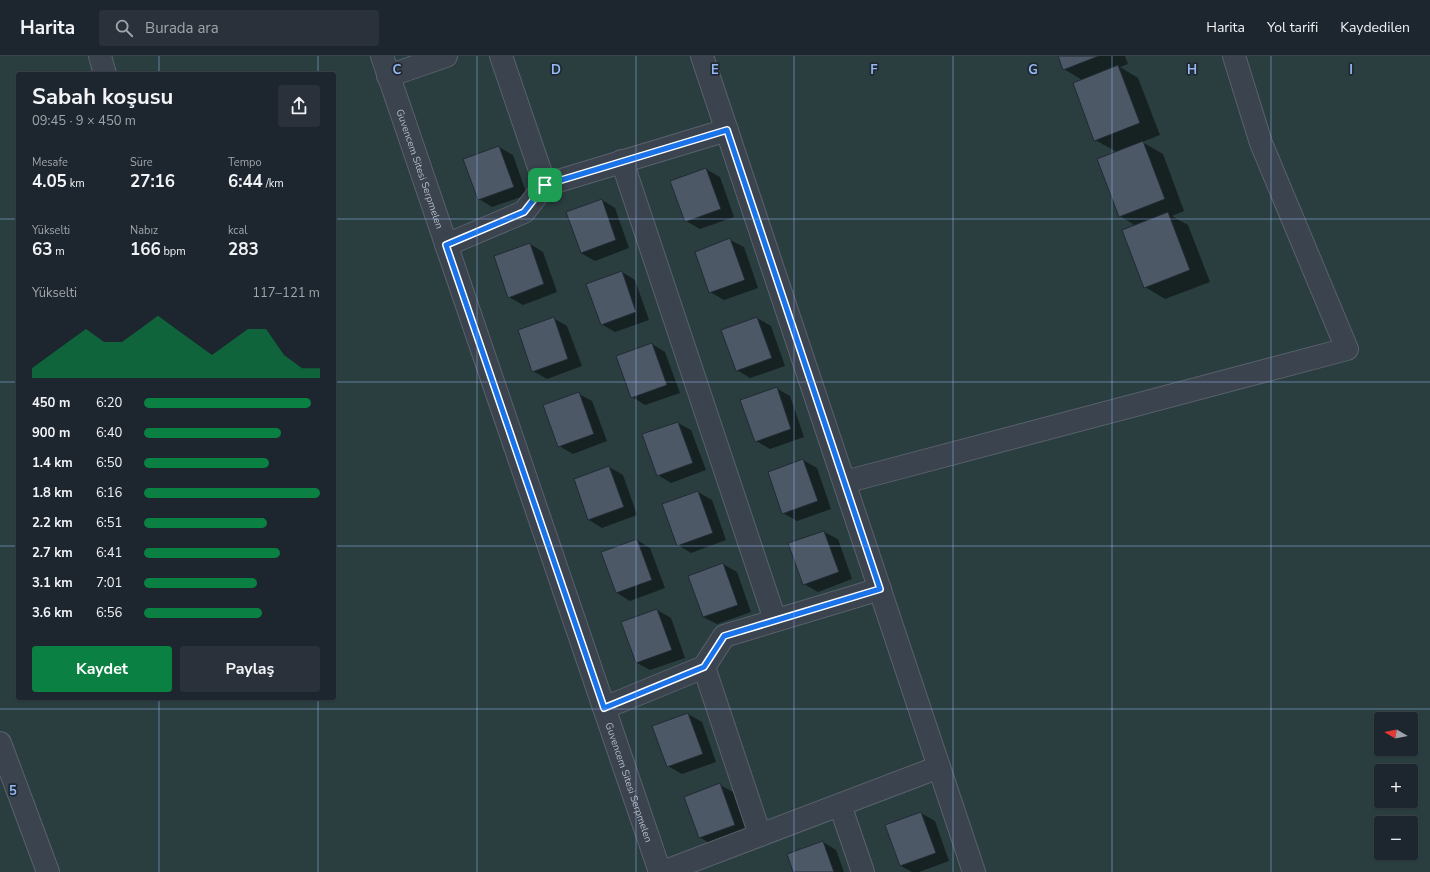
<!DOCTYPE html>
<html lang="tr">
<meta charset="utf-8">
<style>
:root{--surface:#1d252e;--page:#2a313a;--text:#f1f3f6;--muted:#a0a5aa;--line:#3b424a;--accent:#0b8043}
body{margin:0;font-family:"Nunito Sans",sans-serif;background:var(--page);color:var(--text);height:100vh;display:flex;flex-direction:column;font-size:15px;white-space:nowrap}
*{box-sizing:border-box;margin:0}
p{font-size:13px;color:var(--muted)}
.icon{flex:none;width:22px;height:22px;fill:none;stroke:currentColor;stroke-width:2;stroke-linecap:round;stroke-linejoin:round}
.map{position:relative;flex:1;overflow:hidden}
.side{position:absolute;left:16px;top:16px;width:320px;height:628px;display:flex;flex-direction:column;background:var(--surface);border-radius:4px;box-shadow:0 1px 3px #0004,0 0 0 1px var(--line)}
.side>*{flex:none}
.needle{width:26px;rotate:280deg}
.fabs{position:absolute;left:1374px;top:656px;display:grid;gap:8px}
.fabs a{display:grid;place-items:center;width:44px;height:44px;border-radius:4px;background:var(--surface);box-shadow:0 1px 3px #0004,0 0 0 1px var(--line);font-size:20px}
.pin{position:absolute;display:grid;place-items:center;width:34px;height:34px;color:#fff;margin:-17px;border-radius:8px;box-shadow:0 2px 6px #0006}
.round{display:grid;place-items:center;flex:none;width:42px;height:42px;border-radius:4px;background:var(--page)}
.headline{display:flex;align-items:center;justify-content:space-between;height:68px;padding:0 16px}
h1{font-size:22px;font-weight:700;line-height:30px}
.figures{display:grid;grid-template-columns:repeat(3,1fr);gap:6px;height:68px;padding:4px 16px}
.figures div{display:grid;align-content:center}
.figures b{font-size:17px;font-weight:700}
.figures small{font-size:11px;font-weight:400}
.figures p{font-size:11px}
.chart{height:112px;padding:8px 16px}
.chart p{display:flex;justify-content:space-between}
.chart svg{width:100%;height:72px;margin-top:4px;fill:var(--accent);opacity:.7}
.cta{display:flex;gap:8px;margin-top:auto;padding:8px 16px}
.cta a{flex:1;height:46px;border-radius:4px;background:var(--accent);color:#fff;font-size:16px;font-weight:700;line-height:46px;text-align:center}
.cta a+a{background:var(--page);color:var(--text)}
ul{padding:0 16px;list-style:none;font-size:13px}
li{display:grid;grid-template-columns:64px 48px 1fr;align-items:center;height:30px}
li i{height:10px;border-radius:5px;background:var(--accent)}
header{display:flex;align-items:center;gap:24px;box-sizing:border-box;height:56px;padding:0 20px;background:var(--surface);border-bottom:1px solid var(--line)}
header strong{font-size:19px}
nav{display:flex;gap:22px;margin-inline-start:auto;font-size:14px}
.search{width:280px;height:36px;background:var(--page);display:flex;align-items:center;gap:10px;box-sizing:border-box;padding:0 14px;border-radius:4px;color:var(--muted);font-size:15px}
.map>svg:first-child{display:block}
.green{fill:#2a3e40;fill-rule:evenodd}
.shadow{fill:#0007}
.building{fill:#4d5866;stroke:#222a35}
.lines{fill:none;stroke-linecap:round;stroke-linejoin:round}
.street-casing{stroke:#59616c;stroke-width:24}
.street{stroke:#3b434e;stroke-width:22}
.route-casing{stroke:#fff;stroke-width:8}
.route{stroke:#1a73e8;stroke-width:5}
.grid{fill:none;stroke:#94b8f0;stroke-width:1;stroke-opacity:0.55}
.labels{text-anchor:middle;stroke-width:3.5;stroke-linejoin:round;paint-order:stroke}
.street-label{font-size:10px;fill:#b7bec9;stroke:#1f2833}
.grid-label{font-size:13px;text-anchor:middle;font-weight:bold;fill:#94b8f0;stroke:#1f2833;stroke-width:3.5;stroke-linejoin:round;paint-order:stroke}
</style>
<header>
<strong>Harita</strong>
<div class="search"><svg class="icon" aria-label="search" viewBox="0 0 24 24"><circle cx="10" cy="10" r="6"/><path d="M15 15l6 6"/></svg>Burada ara</div>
<nav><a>Harita</a><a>Yol tarifi</a><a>Kaydedilen</a></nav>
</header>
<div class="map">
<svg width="1430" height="816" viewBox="0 0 1430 816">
<rect width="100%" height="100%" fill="#27313e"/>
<path class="green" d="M 0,0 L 1430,0 L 1430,816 L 0,816 ZM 18,18 L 334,18 L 334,642 L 18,642 ZM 1381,663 L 1411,663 L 1411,693 L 1381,693 ZM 1381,715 L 1411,715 L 1411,745 L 1381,745 ZM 1381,767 L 1411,767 L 1411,797 L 1381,797 Z"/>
<path class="shadow" d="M 1059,0 L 1125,0 L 1128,8 L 1120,11 L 1138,22 L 1160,79 L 1142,86 L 1163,98 L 1184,155 L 1172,160 L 1188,169 L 1210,226 L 1165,243 L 1145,231 L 1136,170 L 1120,160 L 1117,96 L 1095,84 L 1082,24 L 1064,13 Z
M 499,91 L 513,99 L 527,139 L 492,151 L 479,143 Z
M 706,113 L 720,121 L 734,161 L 700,173 L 686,165 Z
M 602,144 L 615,152 L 629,192 L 595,205 L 581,197 Z
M 730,184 L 744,191 L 758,232 L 724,244 L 710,236 Z
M 530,188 L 543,196 L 557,236 L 523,249 L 509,241 Z
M 622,216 L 635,224 L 649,264 L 615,276 L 601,268 Z
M 553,262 L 567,270 L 582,310 L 547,323 L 533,315 Z
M 757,262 L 771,270 L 785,310 L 750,322 L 737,314 Z
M 652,288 L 665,296 L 680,337 L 645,349 L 632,341 Z
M 776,332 L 790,340 L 804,381 L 770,393 L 756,385 Z
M 579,338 L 592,345 L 607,385 L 573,398 L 559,390 Z
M 678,367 L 691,374 L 706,414 L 671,427 L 658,419 Z
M 803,404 L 817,412 L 831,453 L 797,465 L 783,457 Z
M 609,411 L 623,419 L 637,459 L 602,472 L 589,464 L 575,423 Z
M 698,436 L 712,444 L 726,484 L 691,497 L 678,489 Z
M 824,476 L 838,483 L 852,523 L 818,536 L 804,528 L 790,488 Z
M 637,484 L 650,492 L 665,532 L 630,545 L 617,537 Z
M 723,508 L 737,516 L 751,556 L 717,568 L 703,561 Z
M 657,554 L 671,562 L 685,602 L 650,614 L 637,607 Z
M 688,658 L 702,666 L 716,706 L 682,718 L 668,710 Z
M 720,729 L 733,736 L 748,777 L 713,789 L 699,781 Z
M 921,757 L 935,765 L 949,805 L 919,816 L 912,816 L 901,810 L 886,770 Z
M 823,786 L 836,794 L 844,816 L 794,816 Z"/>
<path class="building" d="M 1058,0 L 1099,0 L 1063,14 Z
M 1118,9 L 1140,67 L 1094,85 L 1073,27 Z
M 1143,85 L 1165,143 L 1119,161 L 1097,103 Z
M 499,90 L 514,131 L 478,144 L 463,103 Z
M 706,112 L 721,153 L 685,166 L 670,125 Z
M 602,143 L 616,184 L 581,197 L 566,156 Z
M 1168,156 L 1190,214 L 1144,232 L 1122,174 Z
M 730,182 L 745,224 L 709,237 L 695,196 Z
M 530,187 L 544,228 L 508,242 L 494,200 Z
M 622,215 L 636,256 L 601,269 L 586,228 Z
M 554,261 L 568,303 L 532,316 L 518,274 Z
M 757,261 L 772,302 L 736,315 L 721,274 Z
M 652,287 L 667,329 L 631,342 L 616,300 Z
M 777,331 L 791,373 L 755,386 L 740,344 Z
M 579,336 L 594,378 L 558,391 L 543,349 Z
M 678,366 L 693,407 L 657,420 L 642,378 Z
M 803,403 L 818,445 L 782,458 L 768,416 Z
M 609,410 L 624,451 L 588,464 L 574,423 Z
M 698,435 L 713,477 L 677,490 L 662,448 Z
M 824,475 L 839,516 L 803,529 L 788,487 Z
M 637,483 L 652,524 L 616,537 L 601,496 Z
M 723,507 L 738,549 L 703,561 L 688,520 Z
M 657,553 L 672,594 L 636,607 L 621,566 Z
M 688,657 L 703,698 L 667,711 L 652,670 Z
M 720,727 L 735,769 L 699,782 L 684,741 Z
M 921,756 L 936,797 L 900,810 L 885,769 Z
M 823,785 L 834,816 L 793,816 L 787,798 Z"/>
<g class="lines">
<g class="street-casing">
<g id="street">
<path d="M 100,0 L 105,18"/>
<path id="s1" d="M 382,0 L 660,816"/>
<path d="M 501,0 L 545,129"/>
<path d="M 702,0 L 974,816"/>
<path d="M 388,20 L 446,0"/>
<path d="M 622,105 L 775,564"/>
<path d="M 446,189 L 524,156 L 545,129 L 727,74"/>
<path d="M 845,426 L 1347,293 L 1261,87 L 1234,0"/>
<path d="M 704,611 L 760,779"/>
<path d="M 604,652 L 704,611 L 724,580 L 880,533"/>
<path d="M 0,687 L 48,816"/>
<path d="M 840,749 L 863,816"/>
<path d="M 663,816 L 939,711"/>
</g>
</g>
<use href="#street" class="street"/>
</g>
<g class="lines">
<g class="route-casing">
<path id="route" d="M 727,74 L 880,533 L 724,580 L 704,611 L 604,652 L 446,189 L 524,156 L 545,129 Z"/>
</g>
<use href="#route" class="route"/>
</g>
<path class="grid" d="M 159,0 L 159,18M 318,0 L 318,18M 477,0 L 477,816M 636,0 L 636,816M 794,0 L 794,816M 953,0 L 953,816M 1112,0 L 1112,816M 1271,0 L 1271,816M 0,163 L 18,163M 334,163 L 1430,163M 0,326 L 18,326M 334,326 L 1430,326M 0,490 L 18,490M 334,490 L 1430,490M 159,642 L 159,816M 318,642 L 318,816M 0,653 L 1430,653"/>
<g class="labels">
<g class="street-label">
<text dy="4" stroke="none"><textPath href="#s1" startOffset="119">Guvencem Sitesi Serpmelen</textPath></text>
<text dy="4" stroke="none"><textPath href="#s1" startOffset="767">Guvencem Sitesi Serpmelen</textPath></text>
</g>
</g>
<g class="grid-label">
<text x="397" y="18">C</text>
<text x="556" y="18">D</text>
<text x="715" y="18">E</text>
<text x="874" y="18">F</text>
<text x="1033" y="18">G</text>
<text x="1192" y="18">H</text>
<text x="1351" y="18">I</text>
<text x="13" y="739">5</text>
</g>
</svg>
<div class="fabs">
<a><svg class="needle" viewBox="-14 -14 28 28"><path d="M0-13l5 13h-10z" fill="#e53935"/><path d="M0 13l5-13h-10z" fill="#a0a5aa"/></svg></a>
<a>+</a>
<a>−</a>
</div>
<div class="pin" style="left:545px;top:129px;background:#1e9e55"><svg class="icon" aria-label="arrive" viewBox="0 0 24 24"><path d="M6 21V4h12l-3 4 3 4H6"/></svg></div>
<section class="side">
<div class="headline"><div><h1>Sabah koşusu</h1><p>09:45 · 9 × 450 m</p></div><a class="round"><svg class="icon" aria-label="share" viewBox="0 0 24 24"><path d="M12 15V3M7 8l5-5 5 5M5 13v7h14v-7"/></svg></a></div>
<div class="figures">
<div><p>Mesafe</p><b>4.05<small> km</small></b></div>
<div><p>Süre</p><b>27:16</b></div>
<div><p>Tempo</p><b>6:44<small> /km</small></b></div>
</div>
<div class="figures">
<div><p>Yükselti</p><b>63<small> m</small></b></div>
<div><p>Nabız</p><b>166<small> bpm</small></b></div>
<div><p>kcal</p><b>283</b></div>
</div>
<div class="chart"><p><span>Yükselti</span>117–121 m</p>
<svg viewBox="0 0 160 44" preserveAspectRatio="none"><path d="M0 44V38L10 30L20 22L30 14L40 22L50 22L60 14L70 6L80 14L90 22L100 30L110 22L120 14L130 14L140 30L150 38L160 38V44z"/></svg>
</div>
<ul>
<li><b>450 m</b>6:20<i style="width:95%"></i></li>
<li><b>900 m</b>6:40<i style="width:78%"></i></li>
<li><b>1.4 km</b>6:50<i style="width:71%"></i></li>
<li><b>1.8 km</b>6:16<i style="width:100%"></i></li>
<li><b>2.2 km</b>6:51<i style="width:70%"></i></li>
<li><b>2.7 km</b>6:41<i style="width:77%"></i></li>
<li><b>3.1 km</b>7:01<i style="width:64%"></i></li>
<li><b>3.6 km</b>6:56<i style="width:67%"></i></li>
</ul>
<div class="cta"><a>Kaydet</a><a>Paylaş</a></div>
</section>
</div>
